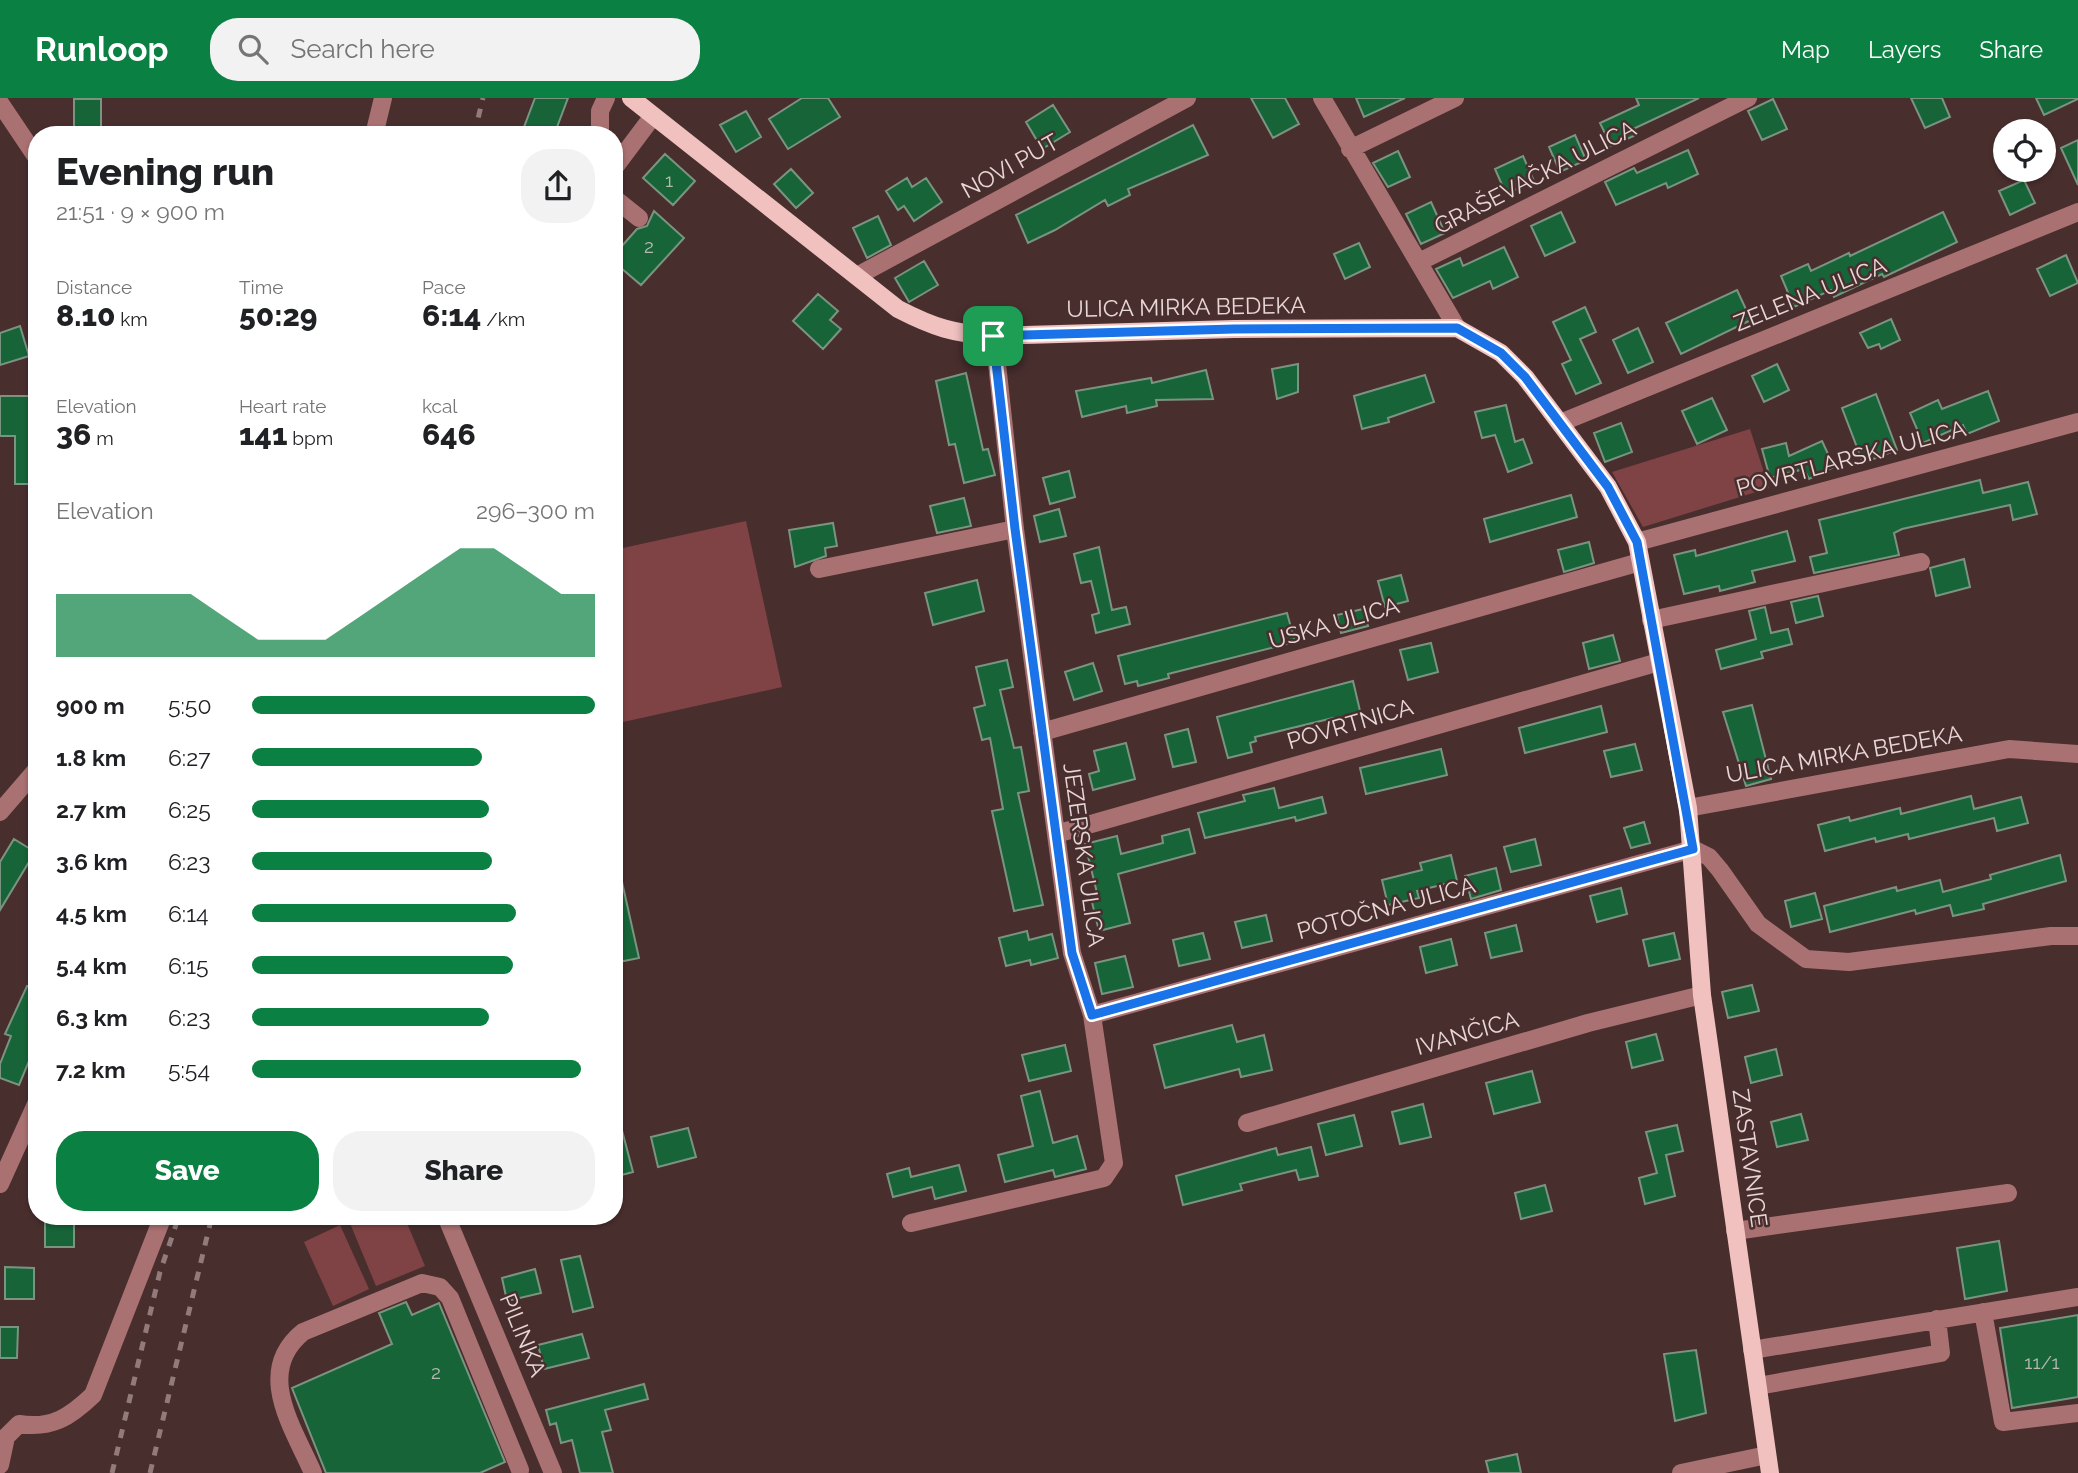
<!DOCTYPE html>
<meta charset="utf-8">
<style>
:root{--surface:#fff;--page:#f2f2f2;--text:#202124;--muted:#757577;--accent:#0b8043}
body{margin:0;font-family:Raleway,sans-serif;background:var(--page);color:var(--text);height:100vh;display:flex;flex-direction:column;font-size:26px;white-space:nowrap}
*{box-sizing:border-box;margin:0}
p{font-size:23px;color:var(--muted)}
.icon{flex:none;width:38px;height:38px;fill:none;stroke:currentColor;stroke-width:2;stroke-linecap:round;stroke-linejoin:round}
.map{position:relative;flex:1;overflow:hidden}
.sheet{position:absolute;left:28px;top:28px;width:595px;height:1099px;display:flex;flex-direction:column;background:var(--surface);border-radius:28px;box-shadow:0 2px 5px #0004}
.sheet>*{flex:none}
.controls{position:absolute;left:1993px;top:21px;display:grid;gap:14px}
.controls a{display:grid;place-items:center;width:63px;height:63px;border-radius:50%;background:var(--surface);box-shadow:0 2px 5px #0004;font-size:35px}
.pin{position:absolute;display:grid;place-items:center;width:60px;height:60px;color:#fff;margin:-30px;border-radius:14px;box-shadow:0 4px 10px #0006}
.round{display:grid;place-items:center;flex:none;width:74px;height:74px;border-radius:28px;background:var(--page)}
.headline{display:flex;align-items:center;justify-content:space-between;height:119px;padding:0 28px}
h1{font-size:38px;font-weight:800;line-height:52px}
.metrics{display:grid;grid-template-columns:repeat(3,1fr);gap:10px;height:119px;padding:7px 28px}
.metrics div{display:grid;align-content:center}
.metrics b{font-size:30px;font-weight:800}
.metrics small{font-size:19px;font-weight:400}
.metrics p{font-size:19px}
.chart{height:196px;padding:14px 28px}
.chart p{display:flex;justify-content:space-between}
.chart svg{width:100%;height:126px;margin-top:7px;fill:var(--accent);opacity:.7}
.action{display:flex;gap:14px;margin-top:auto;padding:14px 28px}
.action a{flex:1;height:80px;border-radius:28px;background:var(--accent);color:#fff;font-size:28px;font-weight:800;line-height:80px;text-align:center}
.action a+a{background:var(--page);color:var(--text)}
ul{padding:0 28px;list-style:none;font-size:23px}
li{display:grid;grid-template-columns:112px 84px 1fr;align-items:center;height:52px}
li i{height:18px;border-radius:9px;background:var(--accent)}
header{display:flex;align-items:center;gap:42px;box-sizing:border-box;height:98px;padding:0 35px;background:var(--accent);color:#fff}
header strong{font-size:33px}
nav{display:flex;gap:38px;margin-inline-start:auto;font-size:24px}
.search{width:490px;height:63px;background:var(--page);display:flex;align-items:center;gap:18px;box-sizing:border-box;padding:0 24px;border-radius:28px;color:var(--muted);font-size:26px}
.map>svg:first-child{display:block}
.green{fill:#804345}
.building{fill:#166438;stroke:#7b9482;stroke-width:2}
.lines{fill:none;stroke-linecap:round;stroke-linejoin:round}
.minor{stroke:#aa7172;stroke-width:18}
.major{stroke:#f1c1c0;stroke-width:18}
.rail{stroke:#927b7b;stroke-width:5;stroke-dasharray:9 9;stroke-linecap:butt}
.route-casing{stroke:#fff;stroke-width:14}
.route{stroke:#1a73e8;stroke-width:9}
.labels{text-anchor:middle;stroke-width:5;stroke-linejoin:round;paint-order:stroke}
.number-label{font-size:19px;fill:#b4baaf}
.street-label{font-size:23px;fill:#e9d7d7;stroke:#492e2e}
</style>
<header>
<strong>Runloop</strong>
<div class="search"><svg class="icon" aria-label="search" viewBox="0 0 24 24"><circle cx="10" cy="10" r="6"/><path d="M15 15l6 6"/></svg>Search here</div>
<nav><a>Map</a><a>Layers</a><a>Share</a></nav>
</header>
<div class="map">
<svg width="2078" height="1375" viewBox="0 0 2078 1375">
<rect width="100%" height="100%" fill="#492e2e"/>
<path class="green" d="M 1750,331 L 1769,390 L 1643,429 L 1612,374 Z
M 746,423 L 782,589 L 614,626 L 614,452 Z
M 347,1118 L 404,1118 L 425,1168 L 376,1188 Z
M 340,1127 L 369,1191 L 333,1208 L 304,1144 Z"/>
<path class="building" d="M 535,0 L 568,0 L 554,37 L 521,37 Z
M 802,0 L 828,0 L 840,19 L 788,51 L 769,21 Z
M 1251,0 L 1285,0 L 1299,26 L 1273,40 Z
M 1356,0 L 1405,0 L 1364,19 Z
M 1636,0 L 1699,0 L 1633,31 L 1636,37 L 1611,48 L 1600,25 L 1639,7 Z
M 1911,0 L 1942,0 L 1950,19 L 1925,30 Z
M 2036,0 L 2078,0 L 2078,1 L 2044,17 Z
M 74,1 L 101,1 L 101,37 L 74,37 Z
M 1773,1 L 1787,31 L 1762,42 L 1748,13 Z
M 1053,7 L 1070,34 L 1042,51 L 1026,24 Z
M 746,13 L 761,39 L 736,54 L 720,27 Z
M 1193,27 L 1208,57 L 1128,91 L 1130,97 L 1108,108 L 1105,102 L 1055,132 L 1028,145 L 1016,117 Z
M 1575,37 L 1586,62 L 1560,74 L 1549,49 Z
M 2078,42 L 2078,87 L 2061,50 Z
M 1688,52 L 1698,76 L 1668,90 L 1666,85 L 1616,107 L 1605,84 L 1634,70 L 1637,75 Z
M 1398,53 L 1410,79 L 1388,89 L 1373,65 Z
M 665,56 L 695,83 L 673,107 L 643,80 Z
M 1523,58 L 1534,83 L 1506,96 L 1495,71 Z
M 791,71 L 813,95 L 796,110 L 774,86 Z
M 907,80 L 912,89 L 926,80 L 942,104 L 914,123 L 904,108 L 898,112 L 886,93 Z
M 2024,82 L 2035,105 L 2010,117 L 1999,93 Z
M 1431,104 L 1445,135 L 1421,146 L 1406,116 Z
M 654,113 L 684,140 L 641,187 L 614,164 L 614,157 L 637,131 L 647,128 Z
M 1561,114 L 1575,144 L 1545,158 L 1531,128 Z
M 1943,114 L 1957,144 L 1884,179 L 1882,176 L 1834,199 L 1831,192 L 1794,209 L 1781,178 L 1808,166 L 1811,173 L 1849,155 L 1850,158 Z
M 878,118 L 891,147 L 867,160 L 853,130 Z
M 1359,145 L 1370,169 L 1345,181 L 1334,156 Z
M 1504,149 L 1518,179 L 1493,191 L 1490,183 L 1453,200 L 1436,171 L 1460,160 L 1463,168 Z
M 2066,157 L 2078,185 L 2050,198 L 2037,171 Z
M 924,163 L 938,187 L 909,204 L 895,180 Z
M 1737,192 L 1751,222 L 1681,256 L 1666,225 Z
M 818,196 L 838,213 L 830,222 L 841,231 L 823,251 L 793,223 Z
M 1585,209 L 1596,234 L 1580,241 L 1601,285 L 1576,296 L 1562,266 L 1571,262 L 1553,224 Z
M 1891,221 L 1900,242 L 1881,251 L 1879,246 L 1868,250 L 1860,235 Z
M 20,228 L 29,258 L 0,267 L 0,235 Z
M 1638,230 L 1653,264 L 1628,275 L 1613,242 Z
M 1298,266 L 1298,294 L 1277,301 L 1272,271 Z
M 1777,266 L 1789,292 L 1764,304 L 1752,278 Z
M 1206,272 L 1213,301 L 1156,302 L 1157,308 L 1127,315 L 1126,308 L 1082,319 L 1076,293 L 1151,280 L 1152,285 Z
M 966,275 L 983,352 L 988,351 L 995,377 L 964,385 L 955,346 L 949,347 L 936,283 Z
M 1425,277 L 1434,304 L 1388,320 L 1389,324 L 1362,331 L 1354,298 Z
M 1988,293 L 1999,323 L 1967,336 L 1963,327 L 1923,345 L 1910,315 L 1938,302 L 1942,311 Z
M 1876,296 L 1897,352 L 1863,365 L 1842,310 Z
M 0,298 L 37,298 L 37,314 L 32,314 L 36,386 L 15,386 L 15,338 L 0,338 Z
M 1712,300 L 1727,332 L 1697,346 L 1682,313 Z
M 1506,307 L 1515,344 L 1523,341 L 1532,365 L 1508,374 L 1495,337 L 1482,340 L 1475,314 Z
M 1621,325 L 1632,354 L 1605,364 L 1594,335 Z
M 1822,343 L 1834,369 L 1809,381 L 1804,371 L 1770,380 L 1762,351 L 1786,345 L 1789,358 Z
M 1069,373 L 1075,399 L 1050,406 L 1043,380 Z
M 1980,382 L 1983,395 L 2028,384 L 2037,416 L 2013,422 L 2010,407 L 1902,431 L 1894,435 L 1899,457 L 1814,475 L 1810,459 L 1827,455 L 1819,422 Z
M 1571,397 L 1577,419 L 1490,444 L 1484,421 Z
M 964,400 L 971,428 L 937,435 L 930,408 Z
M 1059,411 L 1066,438 L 1040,444 L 1034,418 Z
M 833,425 L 837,448 L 825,450 L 826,458 L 795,469 L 789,432 Z
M 1787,433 L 1795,463 L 1752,473 L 1755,484 L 1720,493 L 1719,488 L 1684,496 L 1674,457 L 1695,452 L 1696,458 Z
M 1589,444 L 1594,465 L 1564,474 L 1558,452 Z
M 1099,449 L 1112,512 L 1126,509 L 1130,526 L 1096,535 L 1092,517 L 1099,515 L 1091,483 L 1081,485 L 1074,456 Z
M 1964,461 L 1970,489 L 1936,498 L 1930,470 Z
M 1401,477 L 1408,503 L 1385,509 L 1378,483 Z
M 977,482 L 984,513 L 933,527 L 925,495 Z
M 1818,498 L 1823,518 L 1796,525 L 1791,504 Z
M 1765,509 L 1771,535 L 1788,531 L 1792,546 L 1761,554 L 1763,560 L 1721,571 L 1716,552 L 1756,541 L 1749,513 Z
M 1363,511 L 1368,528 L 1341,535 L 1337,517 Z
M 1287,515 L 1295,544 L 1168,576 L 1169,580 L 1138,588 L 1137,583 L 1125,586 L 1118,558 Z
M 1613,537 L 1620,563 L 1589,571 L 1583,545 Z
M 1431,545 L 1438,574 L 1408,582 L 1400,552 Z
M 1007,562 L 1013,589 L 1000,592 L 1014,650 L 1021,649 L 1029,693 L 1018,695 L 1043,807 L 1014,813 L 992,713 L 1003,711 L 990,640 L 982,642 L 974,610 L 985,607 L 976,569 Z
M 1093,565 L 1102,593 L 1074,602 L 1065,574 Z
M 1353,583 L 1361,617 L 1334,624 L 1333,620 L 1255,639 L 1256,643 L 1250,645 L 1252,654 L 1228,660 L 1217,619 Z
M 1752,607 L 1771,681 L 1746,688 L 1723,614 Z
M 1601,608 L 1607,634 L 1525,655 L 1519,630 Z
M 1188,631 L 1196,664 L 1173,669 L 1165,637 Z
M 1126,645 L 1135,681 L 1093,692 L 1089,676 L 1099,673 L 1094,653 Z
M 1635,646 L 1642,672 L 1611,679 L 1604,653 Z
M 1441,651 L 1447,677 L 1366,696 L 1360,670 Z
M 1274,690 L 1279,710 L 1322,699 L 1326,715 L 1296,723 L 1295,719 L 1205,740 L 1198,715 L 1245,703 L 1243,697 Z
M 1971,698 L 1974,711 L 2021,699 L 2028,725 L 1997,733 L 1994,720 L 1909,741 L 1908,736 L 1876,744 L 1875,740 L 1825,753 L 1818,727 L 1849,719 L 1850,723 L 1900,710 L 1901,716 Z
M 1644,724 L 1650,745 L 1631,750 L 1624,730 Z
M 1189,731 L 1195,755 L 1118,776 L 1130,825 L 1099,833 L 1091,800 L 1098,799 L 1085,746 L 1117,738 L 1121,756 L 1163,745 L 1162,738 Z
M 14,741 L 35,754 L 0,812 L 0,764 Z
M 1535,741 L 1541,767 L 1511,774 L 1504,749 Z
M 1451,757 L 1457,783 L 1417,793 L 1419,800 L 1388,807 L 1382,782 L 1422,772 L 1420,765 Z
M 2060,757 L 2066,783 L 1983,806 L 1984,811 L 1953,818 L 1950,807 L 1916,816 L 1915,812 L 1830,834 L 1824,808 L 1896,789 L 1897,793 L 1940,782 L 1943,794 L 1991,781 L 1990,777 Z
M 1496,770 L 1501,792 L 1471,801 L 1465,778 Z
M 620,775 L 639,860 L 614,865 L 614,776 Z
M 1621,790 L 1627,816 L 1597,824 L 1590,798 Z
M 1815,795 L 1822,821 L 1791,829 L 1785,803 Z
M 1266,817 L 1272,843 L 1242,850 L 1235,824 Z
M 1516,827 L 1522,853 L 1491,860 L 1485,835 Z
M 1027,833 L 1029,842 L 1052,836 L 1058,860 L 1031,867 L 1030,862 L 1006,868 L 999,840 Z
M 1203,835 L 1210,861 L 1179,868 L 1173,842 Z
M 1674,835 L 1680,861 L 1649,868 L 1643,842 Z
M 1451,841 L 1457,867 L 1426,875 L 1420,849 Z
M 1125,858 L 1133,889 L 1102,896 L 1095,865 Z
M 1752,887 L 1759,913 L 1728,920 L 1722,894 Z
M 27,888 L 37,893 L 37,944 L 19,987 L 0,980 L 0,966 L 11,938 L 5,936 Z
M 1232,927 L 1237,944 L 1264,937 L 1272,972 L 1241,979 L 1239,971 L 1165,990 L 1154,947 Z
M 1656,936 L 1663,962 L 1632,970 L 1626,944 Z
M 1065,947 L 1071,973 L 1029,983 L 1022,957 Z
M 1776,951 L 1782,977 L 1751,985 L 1745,959 Z
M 1532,973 L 1540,1004 L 1494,1016 L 1486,985 Z
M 1040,993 L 1053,1045 L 1077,1038 L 1086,1071 L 1055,1079 L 1053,1072 L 1005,1084 L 998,1057 L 1033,1048 L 1021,998 Z
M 1423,1006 L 1431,1039 L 1400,1046 L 1392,1014 Z
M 1801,1016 L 1808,1042 L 1777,1049 L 1771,1024 Z
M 1354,1017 L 1362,1048 L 1326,1057 L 1318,1026 Z
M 614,1021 L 619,1021 L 633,1074 L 614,1079 Z
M 1677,1027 L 1683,1053 L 1666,1057 L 1675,1098 L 1645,1106 L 1639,1080 L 1657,1075 L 1646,1034 Z
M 688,1030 L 696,1059 L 658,1069 L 651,1039 Z
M 1311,1049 L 1318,1078 L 1299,1082 L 1296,1072 L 1240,1086 L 1242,1092 L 1183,1107 L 1176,1078 L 1276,1050 L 1278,1057 Z
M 959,1067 L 966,1093 L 935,1101 L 932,1089 L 893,1099 L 887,1076 L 909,1070 L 911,1079 Z
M 1545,1087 L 1552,1113 L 1521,1121 L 1515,1095 Z
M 45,1118 L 74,1118 L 74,1149 L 45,1149 Z
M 1999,1143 L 2007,1193 L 1965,1201 L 1957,1150 Z
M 580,1158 L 593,1209 L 573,1214 L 561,1162 Z
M 5,1169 L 34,1170 L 34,1201 L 5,1201 Z
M 535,1171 L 541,1195 L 507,1203 L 502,1180 Z
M 406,1204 L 412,1217 L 439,1205 L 505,1364 L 480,1375 L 326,1375 L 292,1290 L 392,1246 L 379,1215 Z
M 2078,1217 L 2078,1299 L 2012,1310 L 2000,1230 Z
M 0,1229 L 18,1229 L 17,1260 L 0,1260 Z
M 582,1236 L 589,1260 L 544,1271 L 538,1247 Z
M 1696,1252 L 1706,1315 L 1675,1323 L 1664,1256 Z
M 644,1286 L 648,1301 L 605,1312 L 611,1332 L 602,1334 L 613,1375 L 580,1375 L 572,1342 L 561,1345 L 556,1325 L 550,1327 L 546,1312 Z
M 1517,1356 L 1521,1375 L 1489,1375 L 1486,1363 Z"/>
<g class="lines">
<path class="minor" d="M 1322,0 L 1457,230
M 0,5 L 37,60
M 374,37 L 383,0
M 600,37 L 600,13 L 606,0
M 1350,51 L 1455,0
M 614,70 L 653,18
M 614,100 L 639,120
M 1419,164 L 1748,0
M 857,178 L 1187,0
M 1560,325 L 2078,114
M 1637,444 L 2078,324
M 819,471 L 1015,431
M 1651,522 L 1921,464
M 1042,634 L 1640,464
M 1688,710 L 2009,651 L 2078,656
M 0,714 L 37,671
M 1056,736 L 1659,564
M 1092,917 L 1693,751 L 1709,759 L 1720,772 L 1758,826 L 1806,861 L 1849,864 L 2051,838 L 2078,838
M 1247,1025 L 1588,925 L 1702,897
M 0,1086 L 37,1004
M 446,1118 L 553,1375
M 911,1125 L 1104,1080 L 1114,1065 L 1092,917 L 1072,855 L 1015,431 L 994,238
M 1735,1133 L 2008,1095
M 1983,1214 L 2003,1324 L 2078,1315
M 1752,1252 L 2078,1199
M 1758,1288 L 1941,1255 L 1937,1221
M 0,1367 L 6,1339 L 19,1326 C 52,1331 70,1319 93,1297 L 163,1118
M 313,1375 C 293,1329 254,1274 303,1234 L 422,1185 L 440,1189 L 450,1200 L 520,1372
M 1681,1375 L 1767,1357"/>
<path class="major" d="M 631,0 L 898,211 C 933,229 954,236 994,238 L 1234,231 L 1457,230 L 1501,255 L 1525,279 L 1608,389 L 1637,444 L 1688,710 L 1702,897 L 1770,1375"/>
<path class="rail" d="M 474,37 L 483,0
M 112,1375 L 160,1174 L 179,1118
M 150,1375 L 212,1118"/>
</g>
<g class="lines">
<g class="route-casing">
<path id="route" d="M 1457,230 L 1501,255 L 1525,279 L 1608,389 L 1637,444 L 1693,751 L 1092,917 L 1072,855 L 1015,431 L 993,238 L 1234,231 Z"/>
</g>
<use href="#route" class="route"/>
</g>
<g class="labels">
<g class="number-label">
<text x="669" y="89">1</text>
<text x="649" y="155">2</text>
<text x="2042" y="1271">11/1</text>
<text x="436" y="1281">2</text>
</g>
<g class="street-label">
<text transform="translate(1010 68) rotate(-29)" y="8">NOVI PUT</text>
<text transform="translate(1535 79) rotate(-27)" y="8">GRAŠEVAČKA ULICA</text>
<text transform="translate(1810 196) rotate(-22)" y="8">ZELENA ULICA</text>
<text transform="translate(1186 209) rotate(-1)" y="8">ULICA MIRKA BEDEKA</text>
<text transform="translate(1851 360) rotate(-15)" y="8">POVRTLARSKA ULICA</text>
<text transform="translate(1334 525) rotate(-16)" y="8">USKA ULICA</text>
<text transform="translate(1350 626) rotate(-16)" y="8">POVRTNICA</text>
<text transform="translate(1844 656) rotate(-10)" y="8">ULICA MIRKA BEDEKA</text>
<text transform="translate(1084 757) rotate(82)" y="8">JEZERSKA ULICA</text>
<text transform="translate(1386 810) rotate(-15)" y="8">POTOČNA ULICA</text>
<text transform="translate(1467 935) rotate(-16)" y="8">IVANČICA</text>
<text transform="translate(1750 1060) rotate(82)" y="8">ZASTAVNICE</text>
<text transform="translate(523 1237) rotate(68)" y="8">PILINKA</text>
</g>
</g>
</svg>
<div class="controls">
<a><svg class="icon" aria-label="locate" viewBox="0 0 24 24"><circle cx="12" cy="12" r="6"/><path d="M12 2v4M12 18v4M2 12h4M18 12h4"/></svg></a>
</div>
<div class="pin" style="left:993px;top:238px;background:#1e9e55"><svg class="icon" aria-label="arrive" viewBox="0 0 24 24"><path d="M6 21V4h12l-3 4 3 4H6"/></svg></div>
<section class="sheet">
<div class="headline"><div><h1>Evening run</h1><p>21:51 · 9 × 900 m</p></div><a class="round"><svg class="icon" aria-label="share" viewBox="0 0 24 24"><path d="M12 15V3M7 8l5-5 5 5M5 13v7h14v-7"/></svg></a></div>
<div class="metrics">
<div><p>Distance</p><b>8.10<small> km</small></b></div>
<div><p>Time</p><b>50:29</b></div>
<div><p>Pace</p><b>6:14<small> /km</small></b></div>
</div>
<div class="metrics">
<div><p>Elevation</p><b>36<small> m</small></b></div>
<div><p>Heart rate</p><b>141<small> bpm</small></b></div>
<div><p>kcal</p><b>646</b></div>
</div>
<div class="chart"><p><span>Elevation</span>296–300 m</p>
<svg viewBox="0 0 160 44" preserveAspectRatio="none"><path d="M0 44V22L10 22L20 22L30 22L40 22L50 30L60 38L70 38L80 38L90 30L100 22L110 14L120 6L130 6L140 14L150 22L160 22V44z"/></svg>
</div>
<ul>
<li><b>900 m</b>5:50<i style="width:100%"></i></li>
<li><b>1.8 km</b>6:27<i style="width:67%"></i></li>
<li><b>2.7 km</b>6:25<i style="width:69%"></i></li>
<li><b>3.6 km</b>6:23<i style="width:70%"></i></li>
<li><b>4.5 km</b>6:14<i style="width:77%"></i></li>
<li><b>5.4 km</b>6:15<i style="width:76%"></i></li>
<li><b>6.3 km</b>6:23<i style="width:69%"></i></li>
<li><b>7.2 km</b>5:54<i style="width:96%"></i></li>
</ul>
<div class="action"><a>Save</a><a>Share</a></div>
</section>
</div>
